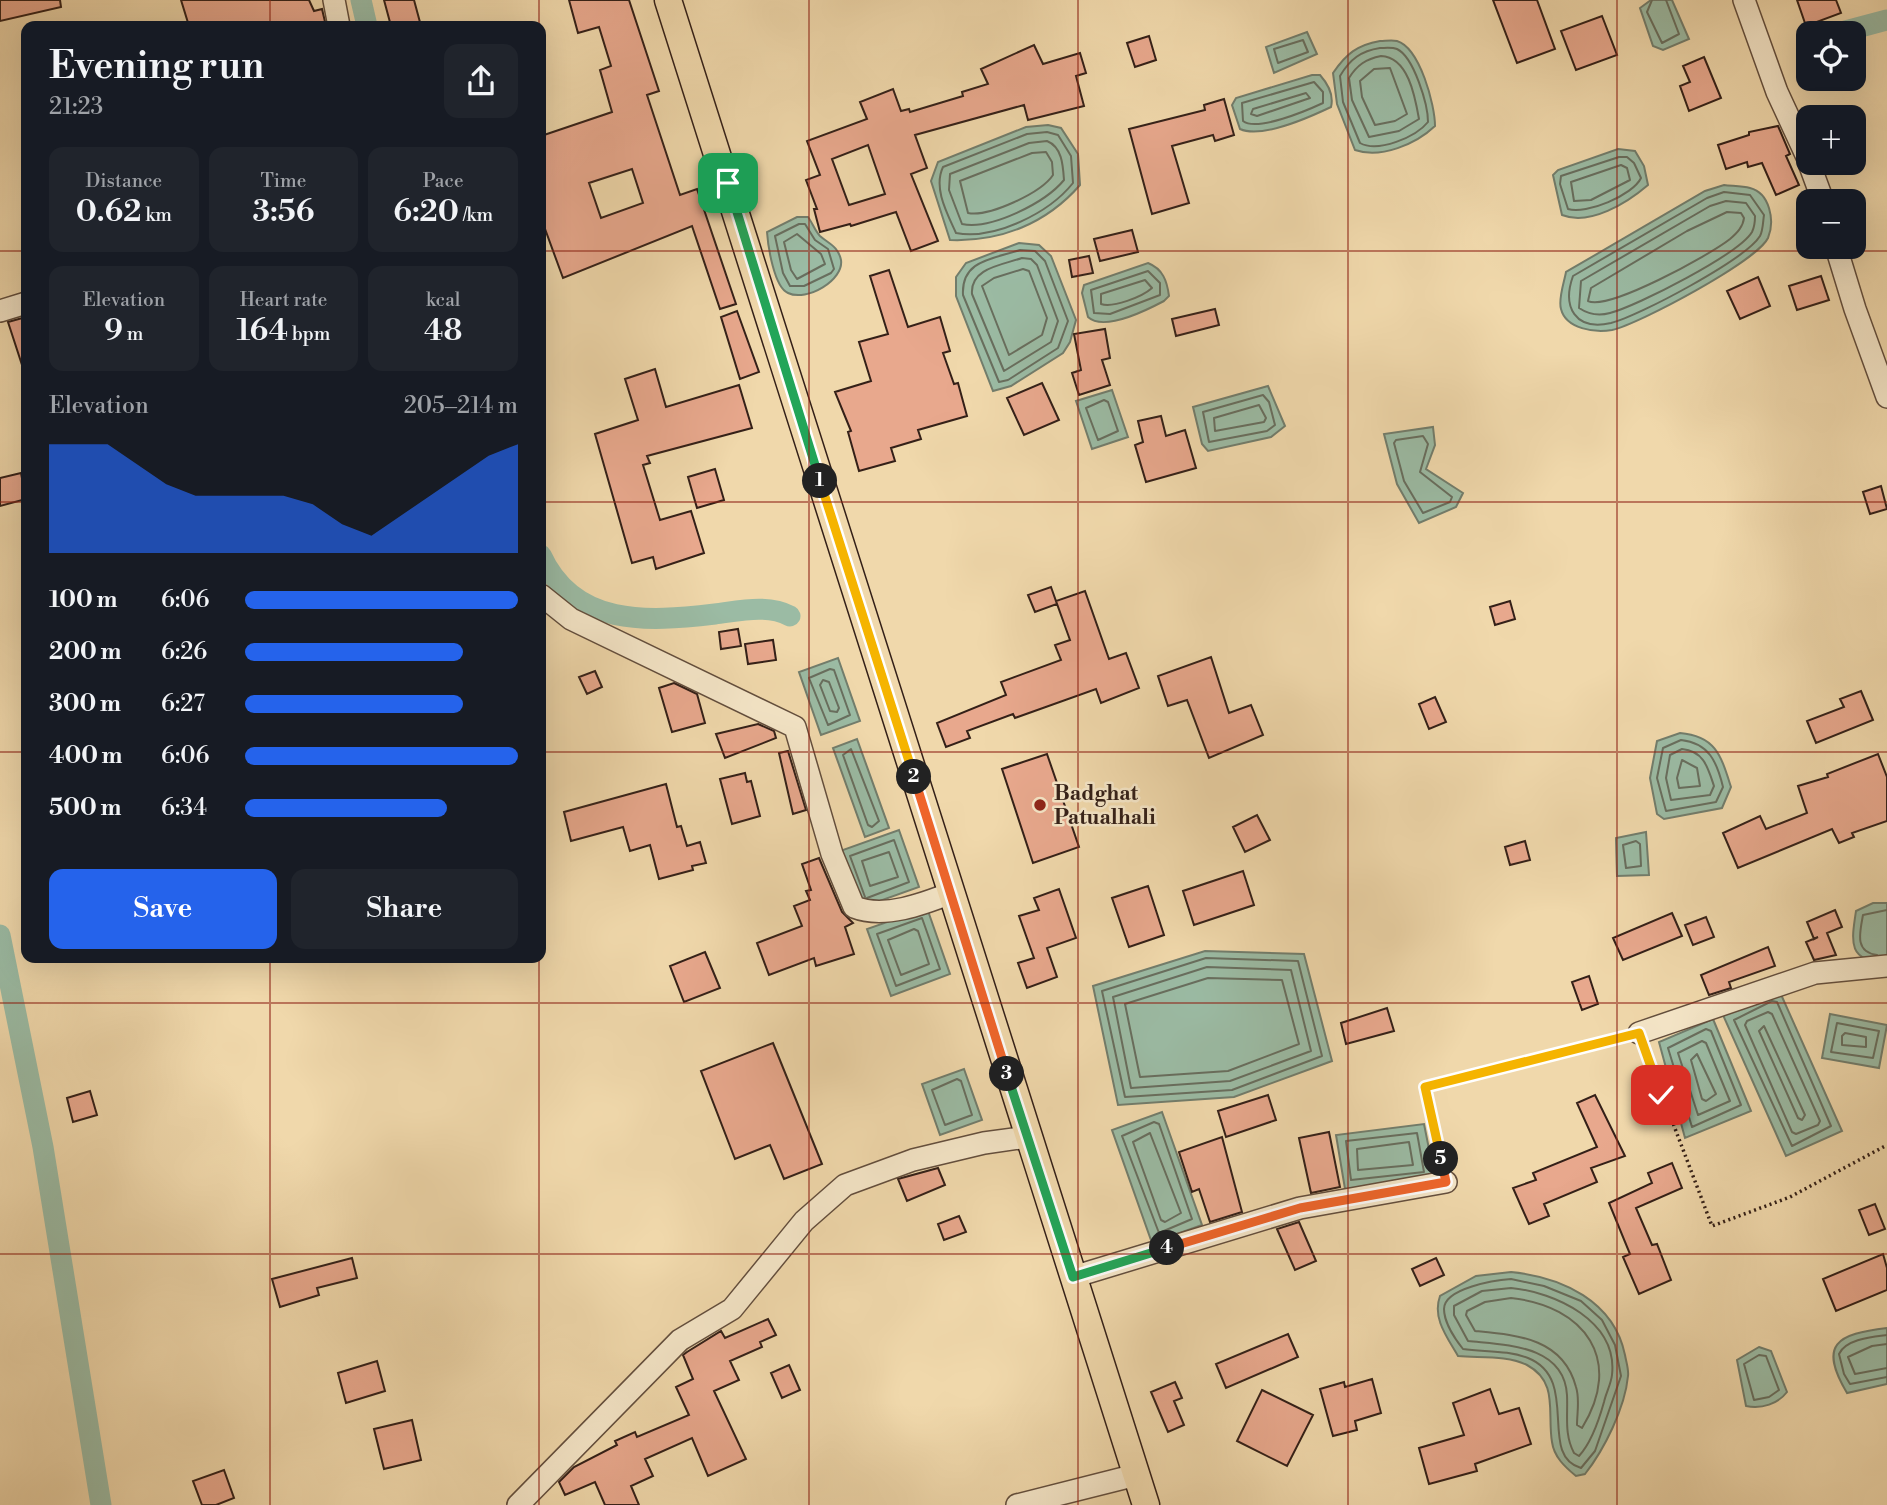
<!DOCTYPE html>
<meta charset="utf-8">
<style>
:root{--surface:#171b24;--page:#20242c;--text:#f1f3f6;--muted:#9ea1a6;--accent:#2563eb}
body{margin:0;font-family:"Libre Bodoni",serif;background:var(--page);color:var(--text);height:100vh;display:flex;flex-direction:column;font-size:26px;white-space:nowrap}
*{box-sizing:border-box;margin:0}
p{font-size:23px;color:var(--muted)}
.icon{flex:none;width:38px;height:38px;fill:none;stroke:currentColor;stroke-width:2;stroke-linecap:round;stroke-linejoin:round}
.map{position:relative;flex:1;overflow:hidden}
.details{position:absolute;left:21px;top:21px;width:525px;height:942px;display:flex;flex-direction:column;background:var(--surface);border-radius:14px;box-shadow:0 7px 28px #0002}
.details>*{flex:none}
.controls{position:absolute;left:1796px;top:21px;display:grid;gap:14px}
.controls a{display:grid;place-items:center;width:70px;height:70px;border-radius:14px;background:var(--surface);box-shadow:0 7px 28px #0002;font-size:35px}
.pin{position:absolute;display:grid;place-items:center;width:60px;height:60px;color:#fff;margin:-30px;border-radius:14px;box-shadow:0 4px 10px #0006}
.km{position:absolute;width:35px;height:35px;margin:-18px;border-radius:50%;background:#222;color:#fff;font-size:19px;line-height:35px;text-align:center}
.round{display:grid;place-items:center;flex:none;width:74px;height:74px;border-radius:14px;background:var(--page)}
.overview{display:flex;align-items:center;justify-content:space-between;height:119px;padding:0 28px}
h1{font-size:38px;font-weight:600;line-height:52px}
.metrics{display:grid;grid-template-columns:repeat(3,1fr);gap:10px;height:119px;padding:7px 28px}
.metrics div{display:grid;align-content:center;border-radius:14px;background:var(--page);text-align:center}
.metrics b{font-size:30px;font-weight:600}
.metrics small{font-size:19px;font-weight:400}
.metrics p{font-size:19px}
.chart{height:196px;padding:14px 28px}
.chart p{display:flex;justify-content:space-between}
.chart svg{width:100%;height:126px;margin-top:7px;fill:var(--accent);opacity:.7}
.primary-button{display:flex;gap:14px;margin-top:auto;padding:14px 28px}
.primary-button a{flex:1;height:80px;border-radius:14px;background:var(--accent);color:#fff;font-size:28px;font-weight:600;line-height:80px;text-align:center}
.primary-button a+a{background:var(--page);color:var(--text)}
ul{padding:0 28px;list-style:none;font-size:23px}
li{display:grid;grid-template-columns:112px 84px 1fr;align-items:center;height:52px}
li i{height:18px;border-radius:9px;background:var(--accent)}
.map>svg:first-child{display:block}
.water{fill:#9bbba4;stroke:#727d6c;stroke-width:2}
.lines{fill:none;stroke-linecap:round;stroke-linejoin:round}
.shore{stroke:#686e5e;stroke-width:2}
.canal{stroke:#9bbba4;stroke-width:21}
.building{fill:#e8a88d;stroke:#342018;stroke-width:2;fill-rule:evenodd}
.minor-casing{stroke:#634e3d;stroke-width:24}
.major-casing{stroke:#342018;stroke-width:29}
.path{stroke:#342018;stroke-width:3.5;stroke-dasharray:2 3.5;stroke-linecap:butt}
.minor{stroke:#f5e6c8;stroke-width:21}
.major{stroke:#f0d8ab;stroke-width:26}
.split-1-casing{stroke:#fff;stroke-width:14}
.split-2-casing{stroke:#fff;stroke-width:14}
.split-3-casing{stroke:#fff;stroke-width:14}
.split-4-casing{stroke:#fff;stroke-width:14}
.split-5-casing{stroke:#fff;stroke-width:14}
.split-6-casing{stroke:#fff;stroke-width:14}
.split-1{stroke:#22a559;stroke-width:9}
.split-2{stroke:#f5b400;stroke-width:9}
.split-3{stroke:#f0652b;stroke-width:9}
.split-4{stroke:#22a559;stroke-width:9}
.split-5{stroke:#f0652b;stroke-width:9}
.split-6{stroke:#f5b400;stroke-width:9}
.grid{fill:none;stroke:#8f2418;stroke-width:2;stroke-opacity:0.55}
.poi-dot{fill:#8f2418;stroke:#f5e6c8;stroke-width:2.5}
.labels{text-anchor:middle;stroke-width:5;stroke-linejoin:round;paint-order:stroke}
.poi-label{font-size:21px;font-weight:bold;fill:#342018;stroke:#f5e6c8;text-anchor:start}
</style>
<div class="map">
<svg width="1887" height="1505" viewBox="0 0 1887 1505">
<rect width="100%" height="100%" fill="#f0d8ab"/>
<filter id="stains"><feTurbulence type="fractalNoise" baseFrequency=".00286" numOctaves="4"/><feColorMatrix values="0 0 0 0 .2 0 0 0 0 .09 0 0 0 0 .02 0 0 0 .5 -.17"/></filter>
<radialGradient id="worn" r=".72"><stop offset=".6" stop-color="#630" stop-opacity="0"/><stop offset="1" stop-color="#630" stop-opacity=".3"/></radialGradient>
<path class="water" d="M 1651,0 L 1672,0 L 1689,39 L 1663,50 L 1653,46 L 1640,8 Z
M 1307,32 L 1317,54 L 1274,73 L 1266,47 Z
M 1380,41 C 1385,41 1392,40 1397,41 C 1420,48 1435,105 1435,126 C 1416,144 1381,159 1355,150 L 1337,104 L 1333,73 C 1346,54 1357,45 1380,41 Z
M 1312,75 L 1320,75 C 1328,84 1334,95 1331,107 C 1310,117 1262,139 1240,129 L 1232,105 L 1236,98 Z
M 1048,125 L 1061,128 L 1078,154 L 1080,185 C 1047,223 1001,242 950,240 L 931,181 L 938,162 L 1026,127 Z
M 1618,149 L 1635,151 L 1644,166 L 1648,185 C 1627,203 1590,226 1562,215 L 1553,175 L 1558,170 Z
M 1724,185 C 1732,186 1742,186 1750,188 C 1770,193 1775,221 1768,238 C 1757,261 1639,324 1612,330 C 1595,333 1566,329 1561,309 C 1558,299 1564,283 1566,272 L 1705,191 Z
M 797,217 L 808,217 C 812,222 815,231 820,236 C 829,244 838,246 841,260 C 844,280 807,302 788,293 C 774,287 768,246 767,232 Z
M 1019,243 L 1039,245 L 1051,256 L 1076,320 L 1070,342 L 1063,353 L 1011,386 L 993,391 L 956,296 L 956,277 L 966,263 Z
M 1148,263 C 1163,269 1167,281 1169,296 L 1164,301 C 1147,310 1104,332 1088,317 L 1082,293 L 1084,285 Z
M 1268,386 L 1285,426 L 1271,437 L 1208,451 L 1202,444 L 1193,407 Z
M 1112,390 L 1128,437 L 1092,449 L 1076,401 Z
M 1433,427 L 1435,445 L 1426,469 L 1463,493 L 1456,507 L 1419,523 L 1397,484 L 1384,434 Z
M 838,658 L 860,721 L 821,735 L 799,672 Z
M 1680,733 C 1716,736 1721,756 1731,787 L 1722,808 L 1664,819 L 1657,814 L 1650,778 L 1657,741 Z
M 857,739 L 889,828 L 865,837 L 833,748 Z
M 899,830 L 919,887 L 860,908 L 840,851 Z
M 1646,832 L 1649,875 L 1617,876 L 1616,838 Z
M 1873,903 L 1887,903 L 1887,962 C 1848,962 1851,943 1856,911 Z
M 927,908 L 950,974 L 891,996 L 867,929 Z
M 1205,951 L 1304,954 L 1332,1061 L 1234,1097 L 1118,1105 L 1093,986 Z
M 1779,990 L 1842,1131 L 1786,1156 L 1723,1015 Z
M 1830,1014 L 1887,1025 L 1879,1068 L 1822,1058 Z
M 1713,1019 L 1751,1111 L 1685,1138 L 1659,1042 Z
M 964,1069 L 982,1120 L 940,1135 L 922,1084 Z
M 1162,1112 L 1202,1225 L 1152,1243 L 1112,1130 Z
M 1424,1124 L 1435,1179 L 1345,1189 L 1336,1135 Z
M 1511,1272 C 1562,1277 1614,1301 1625,1355 C 1626,1361 1629,1370 1628,1376 C 1625,1408 1604,1450 1585,1474 L 1576,1476 C 1565,1467 1554,1457 1552,1442 C 1547,1413 1559,1382 1527,1365 C 1508,1355 1479,1358 1458,1356 C 1447,1337 1432,1318 1440,1296 L 1476,1276 Z
M 1887,1328 L 1887,1384 L 1847,1393 C 1818,1344 1837,1334 1887,1328 Z
M 1759,1347 L 1771,1351 L 1787,1392 C 1778,1404 1762,1409 1746,1406 L 1737,1360 Z"/>
<g class="lines">
<path class="shore" d="M 1652,0 L 1647,12 L 1662,43 L 1679,34 L 1666,0
M 1303,40 L 1308,52 L 1278,63 L 1274,49 Z
M 1380,48 C 1385,48 1392,47 1397,49 C 1414,57 1428,105 1428,122 C 1416,137 1378,153 1360,143 L 1343,102 L 1340,76 C 1350,59 1361,51 1380,48 Z
M 1381,56 C 1408,57 1415,96 1419,119 L 1399,131 L 1369,137 L 1352,100 L 1349,78 C 1357,65 1366,59 1381,56 Z
M 1390,68 L 1407,114 L 1395,121 L 1375,125 L 1362,97 L 1360,81 L 1374,69 Z
M 1314,82 L 1323,92 L 1323,103 C 1308,110 1257,132 1243,121 L 1242,103 Z
M 1306,93 L 1310,98 L 1257,116 L 1251,114 L 1253,109 Z
M 1047,132 L 1058,135 L 1071,156 L 1073,183 C 1049,213 995,240 956,233 C 947,213 933,188 943,167 L 1027,134 Z
M 1047,141 C 1062,147 1063,165 1064,180 C 1045,203 991,230 962,224 L 949,190 L 950,174 L 1029,143 Z
M 1046,152 L 1052,162 L 1053,175 C 1041,193 989,217 968,213 L 960,181 L 1032,153 Z
M 1627,157 L 1634,163 L 1641,178 C 1633,195 1586,215 1568,209 L 1560,184 L 1561,176 L 1619,157 Z
M 1621,165 L 1627,168 L 1630,180 L 1591,200 L 1574,201 L 1571,182 Z
M 1724,192 L 1750,195 L 1764,215 C 1763,221 1763,231 1760,236 C 1746,259 1639,316 1611,323 C 1575,331 1562,307 1573,276 L 1707,198 Z
M 1726,201 L 1746,203 L 1755,216 C 1755,221 1754,228 1752,232 C 1739,254 1637,306 1610,313 C 1599,316 1588,314 1579,308 L 1581,281 L 1710,206 Z
M 1727,212 L 1741,213 L 1744,218 C 1743,227 1737,233 1730,239 C 1710,255 1608,311 1588,301 L 1591,288 L 1687,231 Z
M 799,224 L 805,224 L 815,240 L 828,249 L 834,269 L 831,273 L 804,286 L 790,286 L 783,273 L 775,236 Z
M 797,234 L 821,254 L 825,264 L 797,279 L 791,270 L 784,242 Z
M 1020,250 L 1035,251 L 1045,261 L 1068,321 L 1058,348 L 1008,380 L 999,382 L 963,295 C 961,260 993,259 1020,250 Z
M 1022,258 L 1031,259 L 1037,265 L 1058,321 L 1051,342 L 1004,371 L 972,294 C 970,268 1002,265 1022,258 Z
M 1023,269 L 1029,271 L 1047,318 L 1042,335 L 1009,355 L 982,286 L 994,278 Z
M 1148,271 L 1160,283 L 1160,295 L 1110,314 L 1094,313 L 1091,290 Z
M 1145,280 L 1152,288 C 1142,297 1113,308 1101,304 L 1101,294 Z
M 1263,395 L 1269,402 L 1275,425 L 1267,431 L 1209,442 L 1203,412 Z
M 1104,400 L 1108,402 L 1118,431 L 1098,440 L 1086,408 Z
M 1259,405 L 1266,418 L 1264,422 L 1215,431 L 1214,418 Z
M 1423,436 L 1428,444 L 1420,472 L 1452,497 L 1450,502 L 1423,513 L 1404,481 L 1394,443 L 1396,440 Z
M 830,669 L 834,670 L 850,715 L 828,725 L 809,678 Z
M 823,680 L 829,682 L 839,708 L 837,712 L 830,711 L 820,685 Z
M 1681,740 C 1709,743 1717,762 1723,787 L 1716,802 L 1666,811 L 1657,778 L 1663,748 Z
M 851,749 L 879,821 L 872,827 L 868,825 L 843,755 Z
M 1682,749 C 1704,751 1708,768 1714,786 L 1710,795 L 1671,800 L 1666,778 L 1670,755 Z
M 1682,760 L 1697,768 L 1700,786 L 1679,788 L 1677,778 Z
M 1636,841 L 1640,844 L 1641,866 L 1626,868 L 1623,845 Z
M 889,852 L 898,877 L 870,886 L 862,861 Z
M 865,897 L 850,856 L 894,840 L 909,882 L 867,898
M 922,918 L 940,969 L 896,986 L 877,934 Z
M 914,929 L 918,931 L 929,964 L 901,975 L 888,940 Z
M 1877,955 C 1854,952 1860,932 1863,915 L 1887,910
M 1206,958 L 1298,961 L 1322,1056 L 1232,1090 L 1125,1097 L 1102,991 Z
M 1207,967 L 1291,970 L 1311,1051 L 1230,1081 L 1131,1088 L 1113,997 Z
M 1208,978 L 1282,980 L 1299,1044 L 1228,1071 L 1140,1077 L 1125,1004 Z
M 1772,1001 L 1777,1002 L 1831,1126 L 1792,1146 L 1734,1020 Z
M 1768,1012 L 1772,1014 L 1820,1121 L 1818,1125 L 1796,1134 L 1792,1132 L 1745,1025 L 1747,1021 Z
M 1837,1023 L 1879,1031 L 1873,1058 L 1831,1052 Z
M 1764,1026 L 1805,1115 L 1802,1120 L 1798,1118 L 1759,1031 Z
M 1706,1029 L 1711,1031 L 1741,1105 L 1692,1127 L 1668,1048 Z
M 1845,1033 L 1866,1037 L 1866,1047 L 1842,1045 L 1842,1036 Z
M 1702,1041 L 1706,1043 L 1730,1101 L 1698,1115 L 1678,1053 Z
M 1697,1054 L 1716,1094 L 1706,1101 L 1702,1099 L 1691,1060 Z
M 957,1079 L 961,1081 L 972,1115 L 945,1125 L 932,1090 Z
M 1154,1122 L 1159,1124 L 1192,1219 L 1159,1233 L 1122,1136 Z
M 1150,1133 L 1181,1213 L 1165,1222 L 1161,1220 L 1133,1142 Z
M 1417,1133 L 1424,1172 L 1351,1180 L 1346,1141 Z
M 1409,1142 L 1413,1165 L 1358,1170 L 1357,1149 Z
M 1511,1279 L 1544,1286 L 1581,1301 L 1602,1320 L 1615,1345 L 1621,1376 L 1595,1451 L 1581,1468 C 1537,1456 1581,1379 1528,1358 C 1508,1350 1484,1352 1463,1349 C 1455,1339 1444,1322 1444,1309 C 1444,1288 1496,1280 1511,1279 Z
M 1511,1288 C 1555,1292 1618,1321 1612,1375 C 1611,1384 1606,1393 1604,1402 C 1599,1420 1592,1442 1579,1456 L 1574,1453 C 1564,1434 1568,1416 1567,1395 C 1564,1344 1504,1345 1468,1341 L 1454,1315 L 1454,1306 L 1482,1291 Z
M 1511,1298 C 1585,1306 1624,1360 1582,1428 L 1577,1425 C 1577,1413 1580,1399 1576,1387 C 1563,1338 1517,1335 1475,1331 L 1466,1315 L 1467,1311 L 1485,1302 Z
M 1887,1335 C 1872,1337 1846,1339 1839,1354 L 1844,1374 L 1850,1384 L 1887,1377
M 1887,1344 L 1872,1346 L 1848,1357 L 1855,1374 L 1887,1368
M 1759,1355 L 1766,1356 L 1779,1390 L 1769,1397 L 1754,1400 L 1744,1364 Z"/>
<path class="canal" d="M 361,0 L 367,26
M 1838,33 L 1887,20
M 541,555 C 574,627 647,622 715,614 C 739,611 768,604 790,616
M 0,935 L 43,1147 L 101,1505"/>
</g>
<path class="building" d="M 0,0 L 60,0 L 61,7 L 0,21 Z
M 181,0 L 309,0 L 314,11 L 322,9 L 326,26 L 189,26 Z
M 384,0 L 414,0 L 421,26 L 391,26 Z
M 569,0 L 629,0 L 659,91 L 647,95 L 680,195 L 697,189 L 736,304 L 720,309 L 692,226 L 563,278 L 545,229 L 541,231 L 541,136 L 612,112 L 600,70 L 611,66 L 599,27 L 578,33 ZM 632,169 L 643,203 L 601,218 L 589,183 Z
M 1493,0 L 1537,0 L 1555,49 L 1517,63 Z
M 1797,0 L 1836,0 L 1841,13 L 1806,26 Z
M 1602,16 L 1617,55 L 1576,70 L 1561,31 Z
M 1149,36 L 1156,60 L 1135,67 L 1127,43 Z
M 1034,45 L 1043,64 L 1080,53 L 1086,73 L 1076,76 L 1084,106 L 1028,120 L 1024,105 L 915,135 L 927,168 L 911,174 L 938,241 L 911,251 L 896,212 L 851,226 L 850,224 L 820,232 L 814,209 L 817,209 L 806,180 L 820,175 L 807,141 L 867,119 L 860,102 L 893,89 L 901,111 L 909,109 L 910,112 L 963,96 L 962,92 L 988,84 L 981,69 ZM 868,145 L 885,194 L 849,205 L 832,159 Z
M 1704,57 L 1721,98 L 1689,111 L 1680,86 L 1690,82 L 1683,66 Z
M 1224,99 L 1234,135 L 1215,141 L 1213,135 L 1172,146 L 1189,203 L 1152,214 L 1129,129 L 1205,110 L 1204,105 Z
M 1778,126 L 1790,154 L 1786,156 L 1799,185 L 1776,195 L 1762,163 L 1748,167 L 1747,162 L 1726,169 L 1718,145 L 1749,135 L 1749,132 Z
M 1132,230 L 1138,252 L 1100,261 L 1094,239 Z
M 1089,256 L 1093,273 L 1072,277 L 1069,260 Z
M 889,270 L 908,327 L 940,317 L 950,351 L 943,353 L 954,384 L 958,383 L 967,416 L 918,430 L 921,439 L 891,448 L 895,461 L 859,471 L 848,432 L 851,431 L 835,392 L 871,381 L 859,342 L 888,334 L 870,276 Z
M 1821,276 L 1829,300 L 1797,310 L 1789,286 Z
M 1758,277 L 1770,306 L 1740,319 L 1727,291 Z
M 1215,309 L 1219,325 L 1176,336 L 1172,319 Z
M 737,311 L 759,372 L 740,379 L 721,317 Z
M 26,317 L 26,367 L 23,368 L 8,322 Z
M 1105,329 L 1110,358 L 1102,360 L 1110,385 L 1079,395 L 1072,373 L 1081,370 L 1074,334 Z
M 655,369 L 666,407 L 739,385 L 752,428 L 647,456 L 650,463 L 643,465 L 660,520 L 691,511 L 704,553 L 656,569 L 653,557 L 632,563 L 595,434 L 638,420 L 625,379 Z
M 1042,383 L 1059,420 L 1024,435 L 1007,398 Z
M 1161,416 L 1166,436 L 1185,430 L 1196,468 L 1146,482 L 1135,445 L 1143,442 L 1138,421 Z
M 715,469 L 724,500 L 697,508 L 688,477 Z
M 21,473 L 26,499 L 0,506 L 0,478 Z
M 1881,486 L 1887,509 L 1870,514 L 1863,492 Z
M 1051,587 L 1057,604 L 1035,612 L 1028,595 Z
M 1085,591 L 1109,659 L 1126,653 L 1139,688 L 1101,703 L 1096,689 L 1015,718 L 1013,714 L 967,731 L 970,738 L 946,747 L 937,723 L 1006,695 L 1001,682 L 1061,660 L 1055,645 L 1070,640 L 1056,601 Z
M 1510,601 L 1515,619 L 1495,625 L 1490,607 Z
M 738,629 L 741,646 L 721,649 L 719,632 Z
M 773,640 L 776,660 L 748,664 L 745,644 Z
M 1211,657 L 1229,713 L 1251,705 L 1263,735 L 1209,758 L 1187,700 L 1168,706 L 1158,676 Z
M 595,671 L 602,687 L 587,694 L 579,677 Z
M 674,683 L 697,694 L 705,723 L 672,732 L 659,688 Z
M 1861,691 L 1873,720 L 1816,743 L 1807,721 L 1844,707 L 1840,699 Z
M 1435,697 L 1446,722 L 1429,729 L 1419,704 Z
M 758,724 L 774,731 L 776,738 L 725,758 L 716,734 Z
M 788,751 L 806,810 L 793,814 L 779,753 Z
M 1047,754 L 1079,847 L 1033,863 L 1002,769 Z
M 1878,754 L 1887,777 L 1887,821 L 1852,833 L 1854,837 L 1839,843 L 1832,829 L 1738,868 L 1723,833 L 1760,816 L 1766,829 L 1807,813 L 1798,786 L 1828,777 L 1827,774 Z
M 745,773 L 747,782 L 751,781 L 760,816 L 732,824 L 720,779 Z
M 666,784 L 677,827 L 681,826 L 687,846 L 700,842 L 706,863 L 692,866 L 693,870 L 659,879 L 650,845 L 630,851 L 623,827 L 571,841 L 564,812 Z
M 1257,815 L 1270,840 L 1245,852 L 1233,827 Z
M 1525,841 L 1530,860 L 1510,865 L 1505,847 Z
M 819,858 L 842,912 L 853,923 L 845,927 L 854,954 L 816,966 L 814,958 L 769,975 L 757,943 L 802,926 L 794,906 L 810,900 L 806,891 L 811,890 L 802,864 Z
M 1243,871 L 1254,905 L 1194,925 L 1183,891 Z
M 1148,886 L 1164,935 L 1129,947 L 1112,898 Z
M 1059,889 L 1076,938 L 1047,948 L 1057,977 L 1027,988 L 1018,963 L 1034,958 L 1019,916 L 1039,910 L 1034,898 Z
M 1835,910 L 1842,927 L 1827,933 L 1836,955 L 1814,960 L 1806,942 L 1818,937 L 1814,939 L 1807,922 Z
M 1672,913 L 1682,936 L 1623,960 L 1613,938 Z
M 1706,917 L 1714,937 L 1693,945 L 1685,925 Z
M 1768,947 L 1775,966 L 1729,982 L 1731,988 L 1709,995 L 1701,975 Z
M 705,952 L 720,988 L 684,1002 L 670,966 Z
M 1589,976 L 1598,1004 L 1582,1010 L 1572,982 Z
M 1387,1008 L 1394,1031 L 1346,1044 L 1341,1023 Z
M 773,1043 L 822,1164 L 784,1179 L 770,1145 L 735,1159 L 701,1071 Z
M 90,1091 L 97,1115 L 73,1122 L 67,1098 Z
M 1268,1095 L 1276,1120 L 1226,1137 L 1218,1111 Z
M 1595,1095 L 1625,1156 L 1591,1168 L 1597,1182 L 1544,1204 L 1549,1216 L 1529,1224 L 1513,1188 L 1536,1180 L 1533,1173 L 1597,1147 L 1577,1103 Z
M 1329,1132 L 1340,1187 L 1311,1193 L 1299,1138 Z
M 1222,1137 L 1242,1212 L 1210,1222 L 1199,1189 L 1192,1192 L 1179,1152 Z
M 1672,1163 L 1682,1188 L 1636,1208 L 1652,1245 L 1657,1244 L 1671,1280 L 1639,1294 L 1623,1257 L 1630,1254 L 1609,1203 L 1652,1183 L 1648,1173 Z
M 938,1168 L 945,1185 L 907,1201 L 898,1179 Z
M 1875,1204 L 1885,1229 L 1869,1235 L 1859,1210 Z
M 959,1216 L 966,1232 L 944,1240 L 938,1224 Z
M 1299,1222 L 1316,1261 L 1295,1270 L 1277,1229 Z
M 1883,1254 L 1887,1268 L 1887,1290 L 1836,1311 L 1823,1279 Z
M 352,1258 L 357,1278 L 317,1288 L 319,1295 L 280,1307 L 272,1279 Z
M 1436,1258 L 1444,1275 L 1420,1286 L 1412,1269 Z
M 768,1319 L 776,1335 L 760,1342 L 762,1347 L 730,1361 L 739,1380 L 714,1391 L 746,1459 L 708,1476 L 692,1438 L 645,1459 L 653,1476 L 631,1486 L 639,1505 L 605,1505 L 595,1482 L 565,1495 L 559,1482 L 574,1467 L 617,1445 L 615,1441 L 635,1432 L 637,1437 L 689,1415 L 676,1387 L 693,1379 L 683,1355 L 687,1352 L 721,1331 L 725,1338 Z
M 1288,1334 L 1298,1357 L 1226,1388 L 1216,1364 Z
M 377,1361 L 385,1391 L 346,1403 L 338,1373 Z
M 789,1365 L 800,1390 L 782,1398 L 771,1373 Z
M 1372,1379 L 1381,1413 L 1355,1421 L 1357,1430 L 1333,1436 L 1320,1389 L 1344,1382 L 1345,1387 Z
M 1175,1382 L 1182,1398 L 1174,1401 L 1184,1425 L 1168,1432 L 1151,1392 Z
M 1490,1389 L 1499,1414 L 1519,1408 L 1531,1444 L 1475,1464 L 1477,1471 L 1429,1484 L 1419,1448 L 1464,1435 L 1453,1403 Z
M 1262,1390 L 1313,1415 L 1287,1466 L 1237,1441 Z
M 412,1420 L 421,1460 L 384,1469 L 374,1429 Z
M 224,1470 L 234,1498 L 216,1505 L 202,1505 L 193,1481 Z"/>
<g class="lines">
<g class="minor-casing">
<path id="minor" d="M 334,0 L 339,26
M 1744,0 L 1777,92 L 1808,159
M 1809,163 L 1823,201
M 1836,247 L 1855,309 L 1887,397
M 0,311 L 26,303
M 541,595 L 571,619 L 795,727 L 832,854 L 854,907 C 884,919 923,904 951,893
M 1639,1033 L 1815,973 L 1887,966
M 1073,1277 L 1300,1208 L 1446,1182
M 518,1505 L 680,1340 L 732,1309 L 804,1221 L 845,1185 L 913,1160 L 984,1143 L 1027,1137
M 1017,1505 L 1136,1475"/>
</g>
<g class="major-casing">
<path id="major" d="M 668,0 L 1146,1505"/>
</g>
<path class="path" d="M 1646,1052 L 1712,1226 L 1790,1197 L 1887,1145
M 1442,1162 L 1425,1087 L 1621,1037"/>
<use href="#minor" class="minor"/>
<use href="#major" class="major"/>
</g>
<g class="lines">
<g class="split-1-casing">
<path id="split-1" d="M 728,183 L 820,481"/>
</g>
<g class="split-2-casing">
<path id="split-2" d="M 820,481 L 914,777"/>
</g>
<g class="split-3-casing">
<path id="split-3" d="M 914,777 L 1007,1074"/>
</g>
<g class="split-4-casing">
<path id="split-4" d="M 1007,1074 L 1073,1277 L 1167,1248"/>
</g>
<g class="split-5-casing">
<path id="split-5" d="M 1167,1248 L 1300,1208 L 1446,1182 L 1441,1159"/>
</g>
<g class="split-6-casing">
<path id="split-6" d="M 1441,1159 L 1425,1087 L 1639,1033 L 1661,1095"/>
</g>
<use href="#split-1" class="split-1"/>
<use href="#split-2" class="split-2"/>
<use href="#split-3" class="split-3"/>
<use href="#split-4" class="split-4"/>
<use href="#split-5" class="split-5"/>
<use href="#split-6" class="split-6"/>
</g>
<path class="grid" d="M 270,0 L 270,26M 539,0 L 539,26M 809,0 L 809,1505M 1078,0 L 1078,1505M 1348,0 L 1348,1505M 1617,0 L 1617,1505M 0,251 L 26,251M 541,251 L 1887,251M 0,502 L 26,502M 541,502 L 1887,502M 0,752 L 26,752M 541,752 L 1887,752M 270,957 L 270,1505M 539,957 L 539,1505M 0,1003 L 1887,1003M 0,1254 L 1887,1254"/>
<circle class="poi-dot" cx="1040" cy="805" r="7"/>
<g class="labels">
<g class="poi-label">
<text x="1054" y="800">Badghat<tspan x="1054" dy="24">Patualhali</tspan></text>
</g>
</g>
<rect width="100%" height="100%" filter="url(#stains)"/>
<rect width="100%" height="100%" fill="url(#worn)"/>
</svg>
<div class="controls">
<a><svg class="icon" aria-label="locate" viewBox="0 0 24 24"><circle cx="12" cy="12" r="6"/><path d="M12 2v4M12 18v4M2 12h4M18 12h4"/></svg></a>
<a>+</a>
<a>−</a>
</div>
<div class="pin" style="left:728px;top:183px;background:#1e9e55"><svg class="icon" aria-label="arrive" viewBox="0 0 24 24"><path d="M6 21V4h12l-3 4 3 4H6"/></svg></div>
<div class="pin" style="left:1661px;top:1095px;background:#d93025"><svg class="icon" aria-label="check" viewBox="0 0 24 24"><path d="M5 12l5 5 9-10"/></svg></div>
<b class="km" style="left:820px;top:481px">1</b>
<b class="km" style="left:914px;top:777px">2</b>
<b class="km" style="left:1007px;top:1074px">3</b>
<b class="km" style="left:1167px;top:1248px">4</b>
<b class="km" style="left:1441px;top:1159px">5</b>
<section class="details">
<div class="overview"><div><h1>Evening run</h1><p>21:23</p></div><a class="round"><svg class="icon" aria-label="share" viewBox="0 0 24 24"><path d="M12 15V3M7 8l5-5 5 5M5 13v7h14v-7"/></svg></a></div>
<div class="metrics">
<div><p>Distance</p><b>0.62<small> km</small></b></div>
<div><p>Time</p><b>3:56</b></div>
<div><p>Pace</p><b>6:20<small> /km</small></b></div>
</div>
<div class="metrics">
<div><p>Elevation</p><b>9<small> m</small></b></div>
<div><p>Heart rate</p><b>164<small> bpm</small></b></div>
<div><p>kcal</p><b>48</b></div>
</div>
<div class="chart"><p><span>Elevation</span>205–214 m</p>
<svg viewBox="0 0 160 44" preserveAspectRatio="none"><path d="M0 44V6L10 6L20 6L30 13L40 20L50 24L60 24L70 24L80 24L90 27L100 34L110 38L120 31L130 24L140 17L150 10L160 6V44z"/></svg>
</div>
<ul>
<li><b>100 m</b>6:06<i style="width:100%"></i></li>
<li><b>200 m</b>6:26<i style="width:80%"></i></li>
<li><b>300 m</b>6:27<i style="width:80%"></i></li>
<li><b>400 m</b>6:06<i style="width:100%"></i></li>
<li><b>500 m</b>6:34<i style="width:74%"></i></li>
</ul>
<div class="primary-button"><a>Save</a><a>Share</a></div>
</section>
</div>
